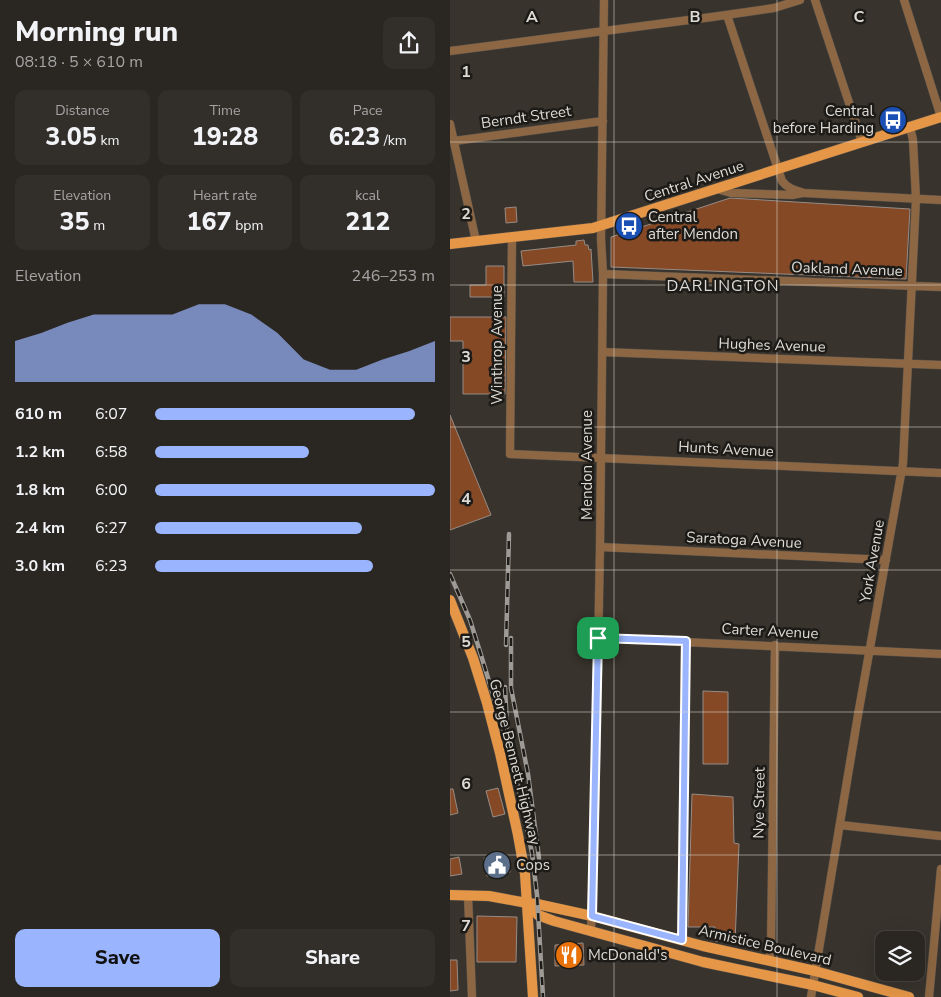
<!DOCTYPE html>
<meta charset="utf-8">
<style>
:root{--surface:#2a2621;--page:#322e2a;--text:#f1f3f6;--muted:#a5a5a5;--line:#46433f;--accent:#9ab5fd}
body{margin:0;font-family:"Nunito Sans",sans-serif;background:var(--page);color:var(--text);height:100vh;display:flex;flex-direction:column;font-size:19px;white-space:nowrap}
*{box-sizing:border-box;margin:0}
p{font-size:16px;color:var(--muted)}
.icon{flex:none;width:28px;height:28px;fill:none;stroke:currentColor;stroke-width:2;stroke-linecap:round;stroke-linejoin:round}
.map{position:relative;flex:1;overflow:hidden}
.sheet{display:flex;flex-direction:column;background:var(--surface);width:450px}
.sheet>*{flex:none}
.buttons{position:absolute;left:425px;top:931px;display:grid;gap:10px}
.buttons a{display:grid;place-items:center;width:50px;height:50px;border-radius:10px;background:var(--surface);box-shadow:0 5px 20px #0002,0 0 0 1px var(--line);font-size:25px}
.pin{position:absolute;display:grid;place-items:center;width:42px;height:42px;color:#fff;margin:-21px;border-radius:10px;box-shadow:0 2px 8px #0006}
.round{display:grid;place-items:center;flex:none;width:52px;height:52px;border-radius:10px;background:var(--page)}
.summary{display:flex;align-items:center;justify-content:space-between;height:85px;padding:0 15px}
h1{font-size:28px;font-weight:800;line-height:38px}
.stats{display:grid;grid-template-columns:repeat(3,1fr);gap:8px;height:85px;padding:5px 15px}
.stats div{display:grid;align-content:center;border-radius:10px;background:var(--page);text-align:center}
.stats b{font-size:25px;font-weight:800}
.stats small{font-size:14px;font-weight:400}
.stats p{font-size:14px}
.chart{height:140px;padding:10px 15px}
.chart p{display:flex;justify-content:space-between}
.chart svg{width:100%;height:90px;margin-top:5px;fill:var(--accent);opacity:.7}
.button{display:flex;gap:10px;margin-top:auto;padding:10px 15px}
.button a{flex:1;height:58px;border-radius:10px;background:var(--accent);color:#111;font-size:20px;font-weight:800;line-height:58px;text-align:center}
.button a+a{background:var(--page);color:var(--text)}
ul{padding:0 15px;list-style:none;font-size:16px}
li{display:grid;grid-template-columns:80px 60px 1fr;align-items:center;height:38px}
li i{height:12px;border-radius:6px;background:var(--accent)}
main{display:flex;flex:1;min-height:0}
.map>svg:first-child{display:block}
.building{fill:#864926;stroke:#968c86}
.lines{fill:none;stroke-linecap:round;stroke-linejoin:round}
.minor-casing{stroke:#56514b;stroke-width:9}
.major-casing{stroke:#56514b;stroke-width:11}
.minor{stroke:#8d6743;stroke-width:8}
.major{stroke:#e59647;stroke-width:10}
.rail-casing{stroke:#9e9a95;stroke-width:4.5}
.rail{stroke:#1d1b18;stroke-width:2.5;stroke-dasharray:8;stroke-linecap:butt}
.route-casing{stroke:#fff;stroke-width:10}
.route{stroke:#9ab5fd;stroke-width:6}
.grid{fill:none;stroke:#dedbd6;stroke-width:1;stroke-opacity:0.55}
.labels{text-anchor:middle;stroke-width:5;stroke-linejoin:round;paint-order:stroke}
.poi-label{font-size:15px;fill:#dedbd6;stroke:#1d1b18;text-anchor:start}
.street-label{font-size:15px;fill:#dedbd6;stroke:#1d1b18}
.neighbourhood-label{font-size:16px;letter-spacing:1px;fill:#dedbd6;stroke:#1d1b18}
.grid-label{font-size:16px;text-anchor:middle;font-weight:bold;fill:#dedbd6;stroke:#1d1b18;stroke-width:5;stroke-linejoin:round;paint-order:stroke}
</style>
<main>
<section class="sheet">
<div class="summary"><div><h1>Morning run</h1><p>08:18 · 5 × 610 m</p></div><a class="round"><svg class="icon" aria-label="share" viewBox="0 0 24 24"><path d="M12 15V3M7 8l5-5 5 5M5 13v7h14v-7"/></svg></a></div>
<div class="stats">
<div><p>Distance</p><b>3.05<small> km</small></b></div>
<div><p>Time</p><b>19:28</b></div>
<div><p>Pace</p><b>6:23<small> /km</small></b></div>
</div>
<div class="stats">
<div><p>Elevation</p><b>35<small> m</small></b></div>
<div><p>Heart rate</p><b>167<small> bpm</small></b></div>
<div><p>kcal</p><b>212</b></div>
</div>
<div class="chart"><p><span>Elevation</span>246–253 m</p>
<svg viewBox="0 0 160 44" preserveAspectRatio="none"><path d="M0 44V24L10 20L20 15L30 11L40 11L50 11L60 11L70 6L80 6L90 11L100 20L110 33L120 38L130 38L140 33L150 29L160 24V44z"/></svg>
</div>
<ul>
<li><b>610 m</b>6:07<i style="width:93%"></i></li>
<li><b>1.2 km</b>6:58<i style="width:55%"></i></li>
<li><b>1.8 km</b>6:00<i style="width:100%"></i></li>
<li><b>2.4 km</b>6:27<i style="width:74%"></i></li>
<li><b>3.0 km</b>6:23<i style="width:78%"></i></li>
</ul>
<div class="button"><a>Save</a><a>Share</a></div>
</section>
<div class="map">
<svg width="491" height="997" viewBox="0 0 491 997">
<rect width="100%" height="100%" fill="#38332c"/>
<path class="building" d="M 280,198 L 460,209 L 456,279 L 161,267 L 161,237 Z
M 66,207 L 67,222 L 56,223 L 55,208 Z
M 134,240 L 135,245 L 138,245 L 139,250 L 141,249 L 143,282 L 124,282 L 123,261 L 73,266 L 71,251 L 126,245 L 126,241 Z
M 36,266 L 54,266 L 54,297 L 20,297 L 20,285 L 36,285 Z
M 0,317 L 56,317 L 55,394 L 13,394 L 13,341 L 0,341 Z
M 0,415 L 41,515 L 0,530 Z
M 253,691 L 278,692 L 278,764 L 253,764 Z
M 48,788 L 55,814 L 43,817 L 36,791 Z
M 0,789 L 3,789 L 8,813 L 0,815 Z
M 242,794 L 283,797 L 284,843 L 289,844 L 285,943 L 265,941 L 265,927 L 238,927 Z
M 56,854 L 60,872 L 37,876 L 34,858 Z
M 9,857 L 12,874 L 0,876 L 0,859 Z
M 27,916 L 67,917 L 66,962 L 27,962 Z
M 133,943 L 134,965 L 105,966 L 105,945 Z
M 0,960 L 7,960 L 8,990 L 0,991 Z"/>
<g class="lines">
<g class="minor-casing">
<path id="minor" d="M 365,0 L 412,142
M 454,0 L 491,117
M 277,15 L 332,181 C 338,189 345,190 354,193 L 491,200
M 0,51 L 262,17 L 324,8 L 350,0
M 0,124 L 26,241
M 4,141 L 153,121
M 267,189 L 281,193 L 342,195 L 352,193
M 62,237 L 60,454 L 491,473
M 153,274 L 491,287
M 152,352 L 491,365
M 150,547 L 436,560
M 148,638 L 491,654
M 390,825 L 491,836
M 18,895 L 22,997
M 141,930 L 145,814 L 150,547 L 153,274 L 151,239 L 154,0
M 232,940 L 235,641
M 319,960 L 321,948 L 325,645
M 361,997 L 408,715 L 453,463 L 466,199 L 463,140 L 460,127
M 479,997 L 491,869"/>
</g>
<g class="major-casing">
<path id="major" d="M 0,244 L 143,228 L 491,117
M 0,600 L 23,658 L 37,703 L 50,753 L 68,835 L 75,874 L 83,997
M 0,895 L 39,896 L 77,903 L 87,904 L 142,916 L 253,946 L 365,971 L 459,997
M 77,903 L 88,915 L 104,921 L 253,962 L 363,985 L 408,997"/>
</g>
<use href="#minor" class="minor"/>
<use href="#major" class="major"/>
<g class="rail-casing">
<path id="rail" d="M 0,574 L 20,620 L 31,655 L 62,757 L 73,809 L 82,853 L 87,895 L 93,997
M 61,638 L 61,688 L 78,774 L 89,858
M 56,645 L 59,534
M 55,687 L 57,727"/>
</g>
<use href="#rail" class="rail"/>
</g>
<g class="lines">
<g class="route-casing">
<path id="route" d="M 148,638 L 236,641 L 232,940 L 142,916 Z"/>
</g>
<use href="#route" class="route"/>
</g>
<path class="grid" d="M 164,0 L 164,997M 327,0 L 327,997M 0,142 L 491,142M 0,285 L 491,285M 0,427 L 491,427M 0,570 L 491,570M 0,712 L 491,712M 0,855 L 491,855"/>
<defs>
<g id="bus-disc" transform="scale(1.4375)"><circle r="9.5" fill="#1a4fb4" stroke="#1d1b18"/><path d="M-5-6H5V4H4V6H2V4H-2V6H-4V4H-5ZM-3.5-4V0h7V-4ZM-3.5 1.2v1.5H-2V1.2ZM2 1.2v1.5H3.5V1.2Z" fill="#fff"/></g>
<g id="civic-disc" transform="scale(1.4375)"><circle r="9.5" fill="#5c6f8a" stroke="#1d1b18"/><path d="M-.6-6.5H3V-4.5H.6V-3L4-1V1h2V6H-6V1h2V-1L-.6-3ZM-1.2 2.5V6h2.4V2.5Z" fill="#fff"/></g>
<g id="restaurant-disc" transform="scale(1.4375)"><circle r="9.5" fill="#e8710a" stroke="#1d1b18"/><path d="M-5-6h1v4h1v-4h1v4h1v-4h1v5L-1.5 .5V6h-2V.5L-5-1ZM5-6V6H3V1.5H1.5Q1.5-4 5-6Z" fill="#fff"/></g>
</defs>
<g fill-rule="evenodd">
<use href="#bus-disc" x="443" y="120"/>
<use href="#bus-disc" x="179" y="226"/>
<use href="#civic-disc" x="47" y="865"/>
<use href="#restaurant-disc" x="119" y="955"/>
</g>
<g class="labels">
<g class="poi-label">
<text x="424" y="116" text-anchor="end">Central<tspan x="424" dy="17">before Harding</tspan></text>
<text x="198" y="222">Central<tspan x="198" dy="17">after Mendon</tspan></text>
<text x="66" y="870">Cops</text>
<text x="138" y="960">McDonald's</text>
</g>
<g class="street-label">
<text transform="translate(76 117) rotate(-8)" y="5">Berndt Street</text>
<text transform="translate(244 181) rotate(-18)" y="5">Central Avenue</text>
<text transform="translate(397 269) rotate(2)" y="5">Oakland Avenue</text>
<text transform="translate(47 345) rotate(-90)" y="5">Winthrop Avenue</text>
<text transform="translate(322 345) rotate(2)" y="5">Hughes Avenue</text>
<text transform="translate(276 449) rotate(3)" y="5">Hunts Avenue</text>
<text transform="translate(137 465) rotate(-90)" y="5">Mendon Avenue</text>
<text transform="translate(294 540) rotate(3)" y="5">Saratoga Avenue</text>
<text transform="translate(422 561) rotate(-80)" y="5">York Avenue</text>
<text transform="translate(320 631) rotate(3)" y="5">Carter Avenue</text>
<text transform="translate(65 762) rotate(76)" y="5">George Bennett Highway</text>
<text transform="translate(309 803) rotate(-89)" y="5">Nye Street</text>
<text transform="translate(315 945) rotate(13)" y="5">Armistice Boulevard</text>
</g>
<g class="neighbourhood-label">
<text x="273" y="291">DARLINGTON</text>
</g>
</g>
<g class="grid-label">
<text x="82" y="22">A</text>
<text x="245" y="22">B</text>
<text x="409" y="22">C</text>
<text x="16" y="77">1</text>
<text x="16" y="219">2</text>
<text x="16" y="362">3</text>
<text x="16" y="504">4</text>
<text x="16" y="647">5</text>
<text x="16" y="789">6</text>
<text x="16" y="931">7</text>
</g>
</svg>
<div class="buttons">
<a><svg class="icon" aria-label="layers" viewBox="0 0 24 24"><path d="M12 4l9 5-9 5-9-5zM3 14l9 5 9-5"/></svg></a>
</div>
<div class="pin" style="left:148px;top:638px;background:#1e9e55"><svg class="icon" aria-label="arrive" viewBox="0 0 24 24"><path d="M6 21V4h12l-3 4 3 4H6"/></svg></div>
</div>
</main>
